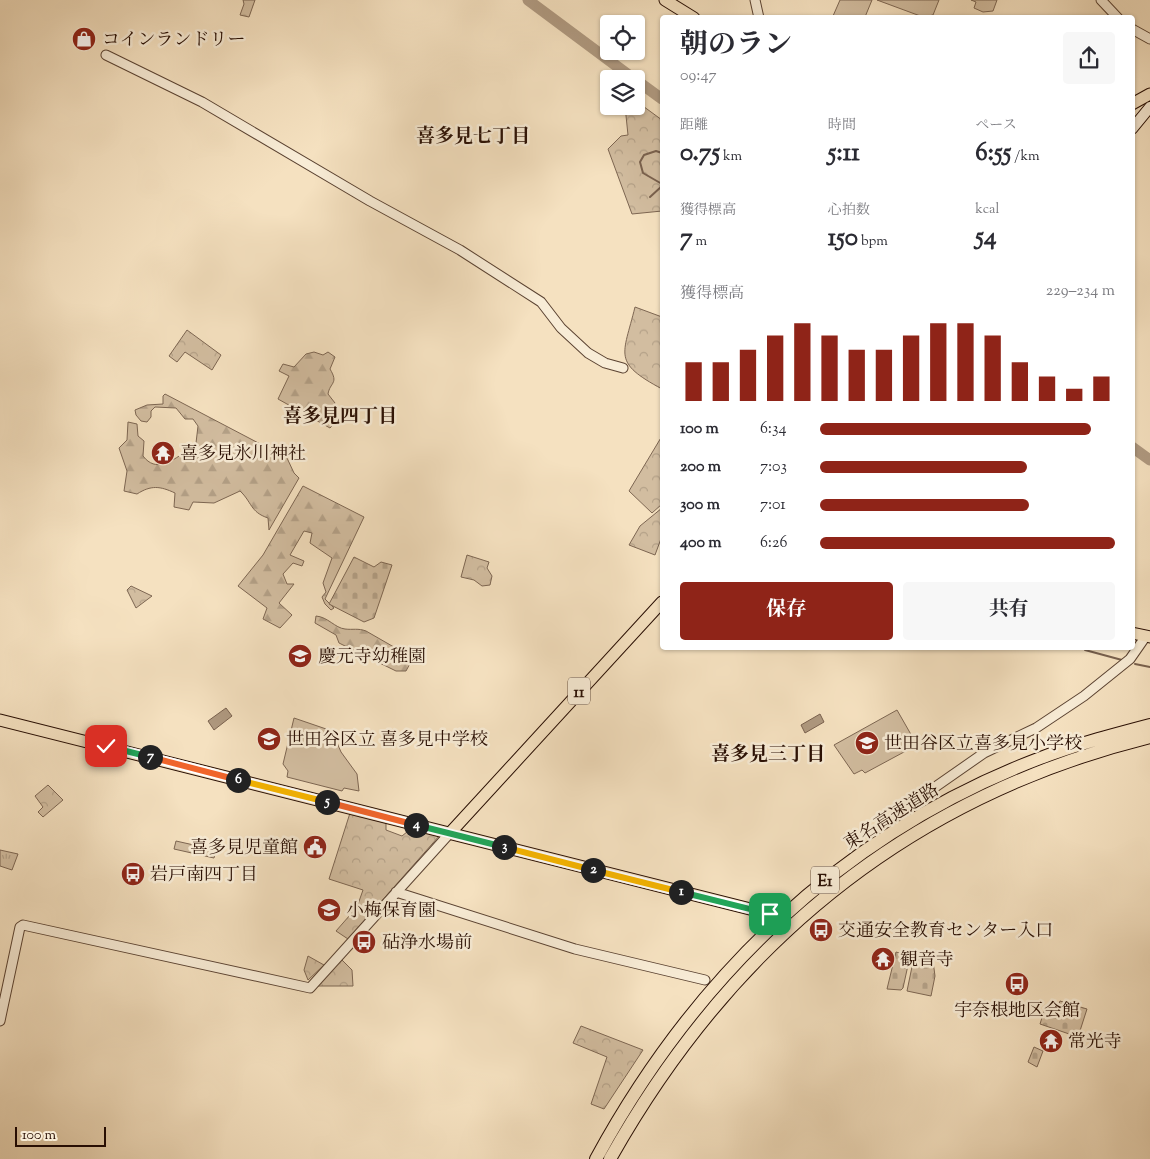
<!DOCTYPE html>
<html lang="ja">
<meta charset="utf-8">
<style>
:root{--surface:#fff;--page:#f7f7f7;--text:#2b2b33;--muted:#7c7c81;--accent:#8f2418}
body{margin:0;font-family:"Sorts Mill Goudy","Noto Serif JP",serif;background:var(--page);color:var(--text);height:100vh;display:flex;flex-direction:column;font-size:19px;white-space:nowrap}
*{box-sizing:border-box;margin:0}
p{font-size:16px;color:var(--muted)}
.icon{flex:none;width:28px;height:28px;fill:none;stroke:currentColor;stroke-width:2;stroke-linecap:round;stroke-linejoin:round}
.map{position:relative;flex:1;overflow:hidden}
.sheet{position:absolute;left:660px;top:15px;width:475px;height:635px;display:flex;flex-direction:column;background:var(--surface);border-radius:5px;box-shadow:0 1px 4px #0004}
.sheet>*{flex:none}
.controls{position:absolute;left:600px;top:15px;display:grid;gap:10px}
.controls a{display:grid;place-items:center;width:45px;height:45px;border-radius:5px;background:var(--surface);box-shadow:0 1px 4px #0004;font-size:25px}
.scale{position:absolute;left:15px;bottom:12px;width:91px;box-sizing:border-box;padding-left:5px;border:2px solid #280e03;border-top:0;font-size:14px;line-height:18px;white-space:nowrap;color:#280e03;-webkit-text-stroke:4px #f8ecd6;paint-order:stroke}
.pin{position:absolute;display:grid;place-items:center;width:42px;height:42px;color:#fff;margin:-21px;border-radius:10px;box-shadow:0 2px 8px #0006}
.km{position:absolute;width:25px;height:25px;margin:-12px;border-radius:50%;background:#222;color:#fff;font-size:14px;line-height:25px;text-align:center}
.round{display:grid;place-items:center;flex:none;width:52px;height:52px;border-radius:5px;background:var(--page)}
.headline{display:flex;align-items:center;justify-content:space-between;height:85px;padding:0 20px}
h1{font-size:28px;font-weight:700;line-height:38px}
.figures{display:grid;grid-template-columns:repeat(3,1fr);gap:8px;height:85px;padding:5px 20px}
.figures div{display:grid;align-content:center}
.figures b{font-size:25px;font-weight:700}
.figures small{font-size:14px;font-weight:400}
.figures p{font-size:14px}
.chart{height:140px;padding:10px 20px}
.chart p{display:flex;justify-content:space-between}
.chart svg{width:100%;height:90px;margin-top:5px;stroke:var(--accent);stroke-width:6}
.action{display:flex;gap:10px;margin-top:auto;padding:10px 20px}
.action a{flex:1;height:58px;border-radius:5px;background:var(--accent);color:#fff;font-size:20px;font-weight:700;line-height:58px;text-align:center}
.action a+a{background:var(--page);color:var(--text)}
ul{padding:0 20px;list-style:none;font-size:16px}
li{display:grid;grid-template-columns:80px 60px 1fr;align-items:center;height:38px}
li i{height:12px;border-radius:6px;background:var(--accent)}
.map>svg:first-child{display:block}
.grass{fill:url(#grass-tufts);stroke:#7d6652}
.forest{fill:url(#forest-firs);stroke:#7d6652}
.cemetery{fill:url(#cemetery-stones);stroke:#7d6652}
.park{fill:url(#park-crowns);stroke:#7d6652}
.pitch{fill:#d2bda0;stroke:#7d6652}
.water{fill:#af9980;stroke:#79614e}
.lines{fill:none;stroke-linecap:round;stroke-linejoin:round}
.stream{stroke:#79614e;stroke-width:2}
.river{stroke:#af9980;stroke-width:11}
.tertiary-casing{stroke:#5b4332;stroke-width:11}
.secondary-casing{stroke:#280e03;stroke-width:12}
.primary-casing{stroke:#280e03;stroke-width:13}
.motorway-casing{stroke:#280e03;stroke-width:14}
.tertiary{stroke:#f8ecd6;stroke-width:9}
.secondary{stroke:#f8ecd6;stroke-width:10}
.primary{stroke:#f5e1c0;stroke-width:11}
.motorway{stroke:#f5e1c0;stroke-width:12}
.split-1-casing{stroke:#fff;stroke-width:10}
.split-2-casing{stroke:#fff;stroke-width:10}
.split-3-casing{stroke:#fff;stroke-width:10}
.split-4-casing{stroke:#fff;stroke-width:10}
.split-5-casing{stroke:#fff;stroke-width:10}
.split-6-casing{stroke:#fff;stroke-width:10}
.split-7-casing{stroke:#fff;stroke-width:10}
.split-8-casing{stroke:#fff;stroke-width:10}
.split-1{stroke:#22a559;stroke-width:6}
.split-2{stroke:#f5b400;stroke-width:6}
.split-3{stroke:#f5b400;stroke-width:6}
.split-4{stroke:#22a559;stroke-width:6}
.split-5{stroke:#f0652b;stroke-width:6}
.split-6{stroke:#f5b400;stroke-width:6}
.split-7{stroke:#f0652b;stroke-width:6}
.split-8{stroke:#22a559;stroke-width:6}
.labels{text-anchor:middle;stroke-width:5;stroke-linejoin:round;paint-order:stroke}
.shield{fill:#f8ecd6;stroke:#665142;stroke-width:1}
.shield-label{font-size:16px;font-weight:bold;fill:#280e03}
.poi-label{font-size:18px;fill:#280e03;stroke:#f8ecd6;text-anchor:start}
.street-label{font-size:18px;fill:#280e03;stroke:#f8ecd6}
.neighbourhood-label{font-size:19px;font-weight:bold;fill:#280e03;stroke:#f8ecd6}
</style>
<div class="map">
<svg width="1150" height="1159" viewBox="0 0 1150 1159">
<defs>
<pattern id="grass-tufts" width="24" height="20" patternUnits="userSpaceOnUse" patternTransform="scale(1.25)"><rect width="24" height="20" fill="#d2bda0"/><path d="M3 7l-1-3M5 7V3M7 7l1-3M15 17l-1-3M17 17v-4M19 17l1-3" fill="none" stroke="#b4a188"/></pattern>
<pattern id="forest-firs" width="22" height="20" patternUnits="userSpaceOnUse" patternTransform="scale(1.25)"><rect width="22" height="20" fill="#d2bda0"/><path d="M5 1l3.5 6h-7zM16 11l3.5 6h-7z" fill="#b4a188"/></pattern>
<pattern id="cemetery-stones" width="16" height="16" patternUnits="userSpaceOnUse" patternTransform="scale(1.25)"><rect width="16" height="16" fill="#d2bda0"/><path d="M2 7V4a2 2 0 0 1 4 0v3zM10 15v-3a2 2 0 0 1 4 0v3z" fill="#b4a188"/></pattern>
<pattern id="park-crowns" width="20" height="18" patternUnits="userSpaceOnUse" patternTransform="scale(1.25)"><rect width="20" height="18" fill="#d2bda0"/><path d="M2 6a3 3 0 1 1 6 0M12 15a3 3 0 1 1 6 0" fill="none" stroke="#b4a188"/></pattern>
</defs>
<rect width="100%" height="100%" fill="#f5e1c0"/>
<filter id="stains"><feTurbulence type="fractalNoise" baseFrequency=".004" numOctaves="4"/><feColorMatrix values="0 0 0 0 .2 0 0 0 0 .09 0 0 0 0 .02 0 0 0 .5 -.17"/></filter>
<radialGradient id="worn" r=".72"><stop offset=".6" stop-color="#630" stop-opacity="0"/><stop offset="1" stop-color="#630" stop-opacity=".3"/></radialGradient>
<path class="grass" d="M 0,850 L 18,854 L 12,870 L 0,866 Z"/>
<path class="forest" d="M 314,352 L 323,355 L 328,352 L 335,357 L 330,369 C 339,384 330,382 328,394 L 335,403 L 332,410 L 338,413 L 335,423 L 330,428 L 278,399 L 289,376 L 279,371 L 283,364 L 294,367 L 306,354 Z
M 165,394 L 287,458 L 294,473 L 299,478 L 269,530 L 268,518 C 250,512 252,502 240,491 L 214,503 L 193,502 L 189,510 L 174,507 L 175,493 C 160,486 151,485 137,494 L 124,491 L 127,471 L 119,448 L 127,440 L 128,422 L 137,424 L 138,436 L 144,441 L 143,456 C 156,473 171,461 184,453 L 192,457 L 198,452 L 196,443 L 198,426 L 193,419 L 185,419 L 176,408 L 155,407 L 151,411 L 151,417 L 147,422 L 141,421 L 136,415 L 135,410 L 147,405 L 163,404 L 163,396 Z
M 303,486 L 364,517 L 325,599 L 334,608 L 331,610 L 325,604 L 322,597 L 326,592 L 323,583 L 332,558 L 310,543 L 312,533 L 304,531 L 290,555 L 304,561 L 302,566 L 293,563 L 283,574 L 287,584 L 294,584 L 279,603 L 292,615 L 280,628 L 263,619 L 267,608 L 238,586 L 263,555 Z
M 316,616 C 328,617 335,628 345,629 C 353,630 358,628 366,631 L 413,658 L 406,671 L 396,671 L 339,643 L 336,635 L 315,623 Z"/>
<path class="cemetery" d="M 354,557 L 374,567 L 381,562 L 392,565 L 374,618 L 364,622 L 329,604 Z
M 896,952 L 910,956 L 903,988 L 901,990 L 887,989 Z
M 914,957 L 933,961 L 935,976 L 931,996 L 907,991 Z
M 1060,1001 L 1087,1009 L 1078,1037 L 1040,1024 L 1045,1008 L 1056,1011 Z
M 1034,1047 L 1043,1051 L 1037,1067 L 1028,1062 Z"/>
<path class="park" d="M 243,0 L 255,0 L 249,17 L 240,15 L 244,4 Z
M 636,101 L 662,120 L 662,211 L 632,214 L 608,149 L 621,136 L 628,135 L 625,106 L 636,106 Z
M 635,307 L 662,317 L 662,389 C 612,362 623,356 635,307 Z
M 187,330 L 221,355 L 212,370 L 185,352 L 177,362 L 169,356 Z
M 662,436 L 662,504 L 652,513 L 629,491 Z
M 662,508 L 662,536 L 655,555 L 629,545 L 640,526 Z
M 467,555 L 489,562 L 487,568 L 492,576 L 490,585 L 482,586 L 474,580 L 461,577 Z
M 131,586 L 152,596 L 136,608 L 127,590 Z
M 48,785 L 63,800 L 43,817 L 38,812 L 43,807 L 35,796 Z
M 350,813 L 386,821 L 386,830 L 402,836 L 413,827 L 440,835 L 348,939 L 336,931 L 357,907 L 363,890 L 329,879 Z
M 176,841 L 216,850 L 214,858 L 174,849 Z
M 308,956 L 324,965 L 308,980 L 304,970 Z
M 340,958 L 352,970 L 353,986 L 316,986 Z
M 581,1026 L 643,1050 L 604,1109 L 591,1104 L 607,1057 L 573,1043 Z"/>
<path class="pitch" d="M 840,0 L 872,0 L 865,17 L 836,17 L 833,16 Z
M 877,0 L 939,0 L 933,15 L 923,17 Z
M 971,0 L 997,0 L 993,11 L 983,12 L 974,8 L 976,2 Z
M 897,710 L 917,745 L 865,773 L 862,770 L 854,774 L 834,745 Z
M 294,718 L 332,731 L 341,752 L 357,774 L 359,791 L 344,788 L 342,791 L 287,777 L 288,771 L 283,764 Z"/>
<path class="water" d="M 226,708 L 232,716 L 214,730 L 208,721 Z
M 820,714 L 824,722 L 805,733 L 801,725 Z"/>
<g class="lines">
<path class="stream" d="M 662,153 L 656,151 L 644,155 L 640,162 L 643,173 L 662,184
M 650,197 L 662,186
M 662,225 L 662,227
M 1085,650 L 1122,660
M 1135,664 L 1150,667"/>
<path class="river" d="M 528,0 L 634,79
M 636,80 L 662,99
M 1132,447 L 1150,460"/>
<g class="tertiary-casing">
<path id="tertiary" d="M 755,0 L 759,18
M 1101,0 L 1118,18
M 1132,29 L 1150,39
M 106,55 L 202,102 L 370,201 L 460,250 L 541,302 L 561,328 L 588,353 L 605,363 L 623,368
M 918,799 L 984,753 L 1036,728 L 1084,696 L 1130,659 L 1146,636
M 396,892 L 575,949 L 705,980
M 0,1021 L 20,927 L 23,925 L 310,988 L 450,833"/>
</g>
<g class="secondary-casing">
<path id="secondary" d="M 1132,129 L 1150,107"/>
</g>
<g class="primary-casing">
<path id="primary" d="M 665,0 L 694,18
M 1132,104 L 1150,94
M 1132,633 L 1150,637
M 0,720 L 770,914
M 450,833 L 662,602"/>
</g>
<g class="motorway-casing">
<path id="motorway" d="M 596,1159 C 695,977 842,834 1038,759 C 1074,745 1112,735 1150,725
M 610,1159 C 731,944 908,797 1150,737"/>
</g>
<use href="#tertiary" class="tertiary"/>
<use href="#secondary" class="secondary"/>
<use href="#primary" class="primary"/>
<use href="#motorway" class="motorway"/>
</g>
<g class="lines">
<g class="split-1-casing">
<path id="split-1" d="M 681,892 L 770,914"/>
</g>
<g class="split-2-casing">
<path id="split-2" d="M 593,870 L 681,892"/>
</g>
<g class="split-3-casing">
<path id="split-3" d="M 504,847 L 593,870"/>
</g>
<g class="split-4-casing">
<path id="split-4" d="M 416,825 L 504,847"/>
</g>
<g class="split-5-casing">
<path id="split-5" d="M 327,802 L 416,825"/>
</g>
<g class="split-6-casing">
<path id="split-6" d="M 238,780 L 327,802"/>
</g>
<g class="split-7-casing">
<path id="split-7" d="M 150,757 L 238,780"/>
</g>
<g class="split-8-casing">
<path id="split-8" d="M 106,746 L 150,757"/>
</g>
<use href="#split-1" class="split-1"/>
<use href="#split-2" class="split-2"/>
<use href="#split-3" class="split-3"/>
<use href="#split-4" class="split-4"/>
<use href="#split-5" class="split-5"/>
<use href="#split-6" class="split-6"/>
<use href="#split-7" class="split-7"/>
<use href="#split-8" class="split-8"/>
</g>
<defs>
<g id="shop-disc" transform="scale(1.25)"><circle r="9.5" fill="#8f2418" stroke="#f8ecd6"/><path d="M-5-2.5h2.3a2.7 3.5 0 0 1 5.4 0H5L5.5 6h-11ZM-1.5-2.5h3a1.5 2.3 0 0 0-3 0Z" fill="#fff"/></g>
<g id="temple-disc" transform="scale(1.25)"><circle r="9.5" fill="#8f2418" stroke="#f8ecd6"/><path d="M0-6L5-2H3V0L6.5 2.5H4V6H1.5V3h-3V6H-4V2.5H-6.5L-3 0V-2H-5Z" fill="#fff"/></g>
<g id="school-disc" transform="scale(1.25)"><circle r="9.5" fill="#8f2418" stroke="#f8ecd6"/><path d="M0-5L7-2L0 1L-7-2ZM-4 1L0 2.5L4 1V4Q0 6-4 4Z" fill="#fff"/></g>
<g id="civic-disc" transform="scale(1.25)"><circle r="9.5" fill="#8f2418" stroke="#f8ecd6"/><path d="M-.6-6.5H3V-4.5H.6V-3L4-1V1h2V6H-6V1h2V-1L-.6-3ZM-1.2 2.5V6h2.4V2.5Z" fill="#fff"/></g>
<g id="bus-disc" transform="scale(1.25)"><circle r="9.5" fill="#8f2418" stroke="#f8ecd6"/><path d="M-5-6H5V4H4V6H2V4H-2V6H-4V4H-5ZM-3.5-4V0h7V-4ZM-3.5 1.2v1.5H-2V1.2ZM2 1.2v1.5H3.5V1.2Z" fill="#fff"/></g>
</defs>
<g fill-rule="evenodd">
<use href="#shop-disc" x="84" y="39"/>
<use href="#temple-disc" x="163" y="453"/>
<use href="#school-disc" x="300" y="656"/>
<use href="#school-disc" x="269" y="739"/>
<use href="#school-disc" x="867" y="743"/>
<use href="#civic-disc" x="315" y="847"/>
<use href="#bus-disc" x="133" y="874"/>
<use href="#school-disc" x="329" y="910"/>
<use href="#bus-disc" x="821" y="930"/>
<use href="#bus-disc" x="364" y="942"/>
<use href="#temple-disc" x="883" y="959"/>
<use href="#bus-disc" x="1017" y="984"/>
<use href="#temple-disc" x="1051" y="1041"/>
</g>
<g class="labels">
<g class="shield">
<rect x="568" y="677.5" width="22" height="27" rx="4"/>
<rect x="811" y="866.5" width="28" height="27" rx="4"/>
</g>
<g class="shield-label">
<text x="579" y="697">11</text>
<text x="825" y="886">E1</text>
</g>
<g class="poi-label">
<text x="102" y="45">コインランドリー</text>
<text x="180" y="459">喜多見氷川神社</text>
<text x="318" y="662">慶元寺幼稚園</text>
<text x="286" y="745">世田谷区立 喜多見中学校</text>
<text x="884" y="749">世田谷区立喜多見小学校</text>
<text x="298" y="853" text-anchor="end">喜多見児童館</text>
<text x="150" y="880">岩戸南四丁目</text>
<text x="346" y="916">小梅保育園</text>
<text x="838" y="936">交通安全教育センター入口</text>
<text x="382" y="948">砧浄水場前</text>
<text x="900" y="965">観音寺</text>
<text x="1017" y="1016" text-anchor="middle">宇奈根地区会館</text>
<text x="1068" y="1047">常光寺</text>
</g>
<g class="street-label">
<text transform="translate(891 816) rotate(-32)" y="6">東名高速道路</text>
</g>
<g class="neighbourhood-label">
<text x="473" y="142">喜多見七丁目</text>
<text x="340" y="422">喜多見四丁目</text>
<text x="768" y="760">喜多見三丁目</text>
</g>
</g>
<rect width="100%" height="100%" filter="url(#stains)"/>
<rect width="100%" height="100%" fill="url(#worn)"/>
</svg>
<div class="controls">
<a><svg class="icon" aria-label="locate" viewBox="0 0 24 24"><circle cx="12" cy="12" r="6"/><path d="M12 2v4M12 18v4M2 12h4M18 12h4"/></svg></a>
<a><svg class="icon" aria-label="layers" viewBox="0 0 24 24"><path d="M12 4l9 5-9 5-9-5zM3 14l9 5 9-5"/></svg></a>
</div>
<div class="scale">100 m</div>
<div class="pin" style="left:770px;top:914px;background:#1e9e55"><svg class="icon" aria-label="arrive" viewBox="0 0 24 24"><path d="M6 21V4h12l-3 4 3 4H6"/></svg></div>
<div class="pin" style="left:106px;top:746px;background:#d93025"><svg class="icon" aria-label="check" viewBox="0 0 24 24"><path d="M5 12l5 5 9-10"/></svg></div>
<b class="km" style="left:681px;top:892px">1</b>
<b class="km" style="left:593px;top:870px">2</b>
<b class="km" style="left:504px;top:847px">3</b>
<b class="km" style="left:416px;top:825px">4</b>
<b class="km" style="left:327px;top:802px">5</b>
<b class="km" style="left:238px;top:780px">6</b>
<b class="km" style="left:150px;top:757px">7</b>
<section class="sheet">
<div class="headline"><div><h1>朝のラン</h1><p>09:47</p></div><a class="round"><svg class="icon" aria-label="share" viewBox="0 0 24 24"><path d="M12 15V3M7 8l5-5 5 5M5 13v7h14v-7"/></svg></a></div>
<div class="figures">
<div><p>距離</p><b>0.75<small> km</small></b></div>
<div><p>時間</p><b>5:11</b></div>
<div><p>ペース</p><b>6:55<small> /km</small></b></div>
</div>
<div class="figures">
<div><p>獲得標高</p><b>7<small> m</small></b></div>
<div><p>心拍数</p><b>150<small> bpm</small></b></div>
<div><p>kcal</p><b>54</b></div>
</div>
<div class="chart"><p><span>獲得標高</span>229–234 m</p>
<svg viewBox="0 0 160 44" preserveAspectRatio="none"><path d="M5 44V25M15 44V25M25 44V19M35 44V12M45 44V6M55 44V12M65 44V19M75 44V19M85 44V12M95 44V6M105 44V6M115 44V12M125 44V25M135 44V32M145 44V38M155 44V32"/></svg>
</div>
<ul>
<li><b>100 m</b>6:34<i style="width:92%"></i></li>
<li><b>200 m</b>7:03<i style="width:70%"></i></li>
<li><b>300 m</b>7:01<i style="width:71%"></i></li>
<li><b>400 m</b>6:26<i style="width:100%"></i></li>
</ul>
<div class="action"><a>保存</a><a>共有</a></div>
</section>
</div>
